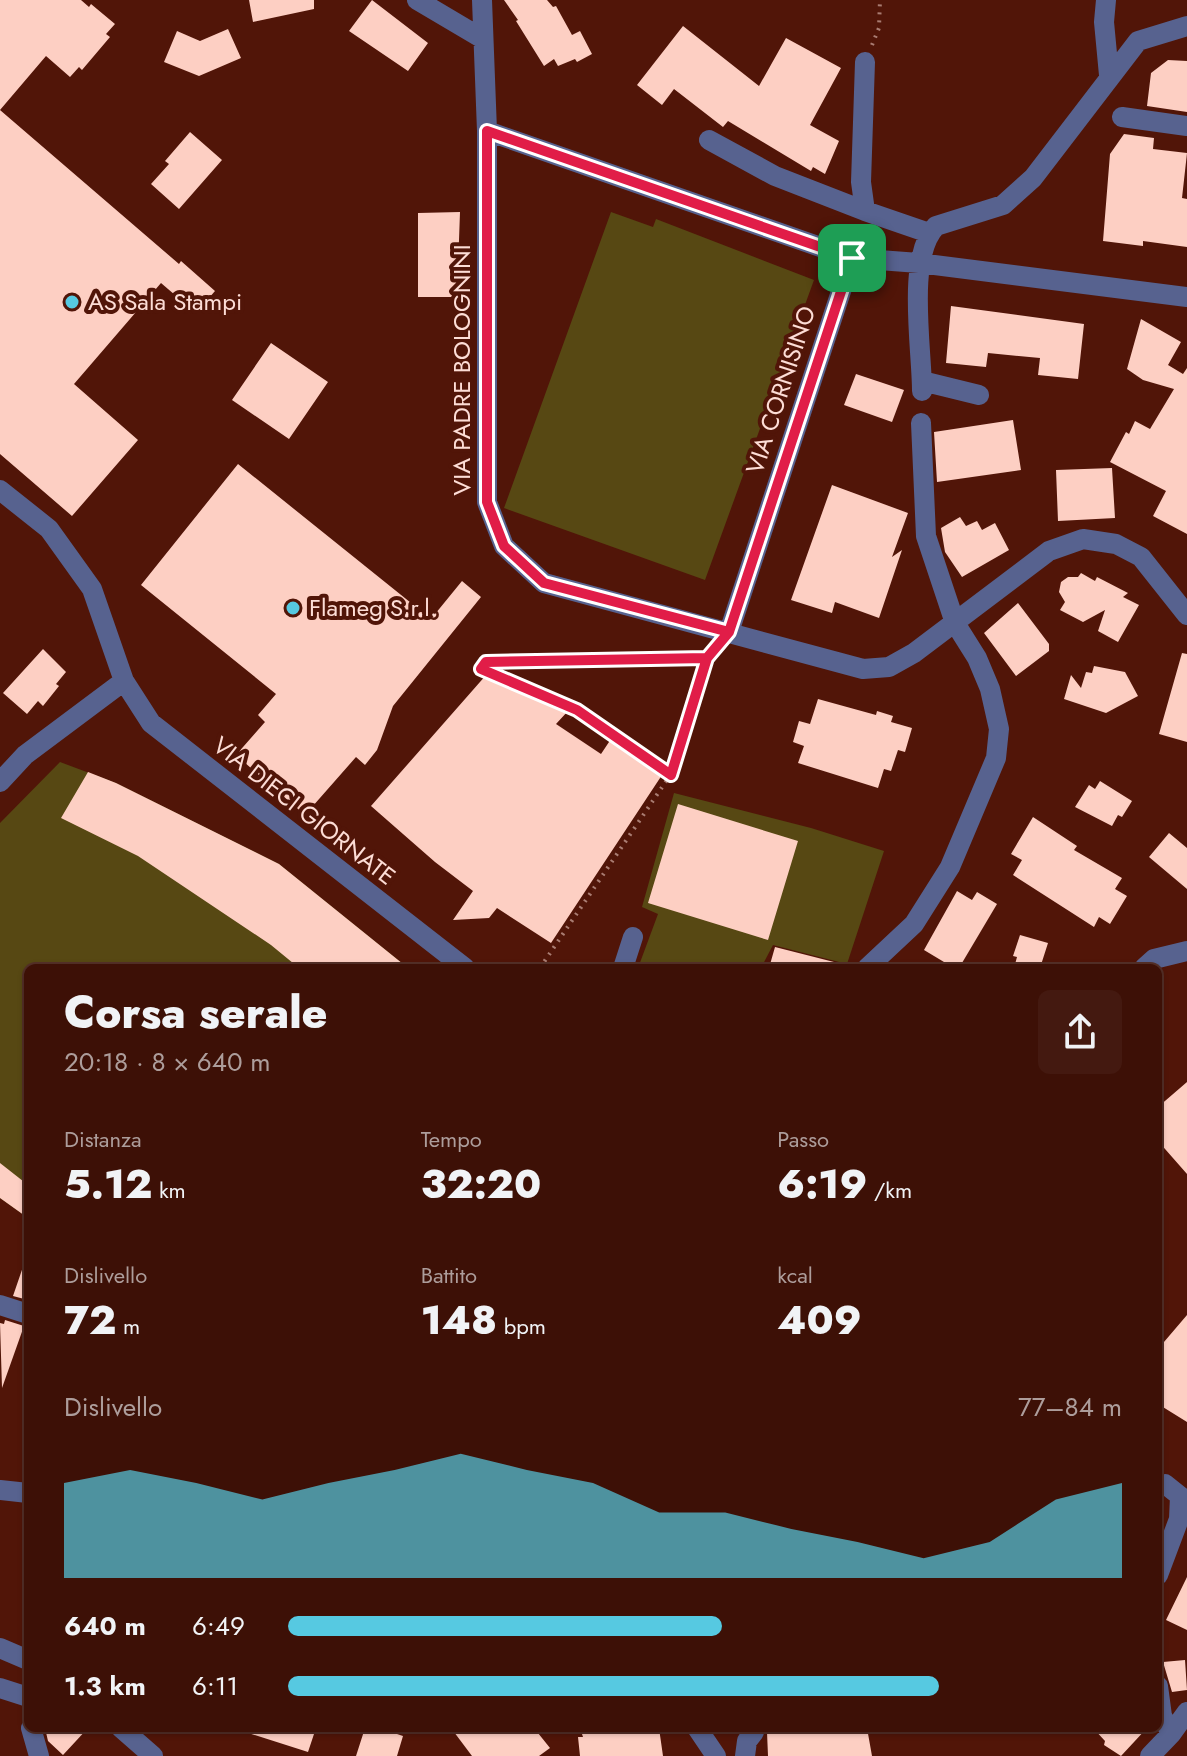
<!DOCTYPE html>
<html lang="it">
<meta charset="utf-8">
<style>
:root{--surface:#3d1006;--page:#441910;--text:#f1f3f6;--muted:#ad9d9b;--line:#563028;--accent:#56c9e1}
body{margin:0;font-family:Jost,sans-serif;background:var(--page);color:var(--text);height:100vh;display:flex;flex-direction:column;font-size:30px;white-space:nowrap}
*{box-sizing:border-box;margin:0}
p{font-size:26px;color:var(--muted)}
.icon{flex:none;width:44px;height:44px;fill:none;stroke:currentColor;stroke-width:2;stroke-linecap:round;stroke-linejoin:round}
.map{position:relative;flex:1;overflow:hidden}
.panel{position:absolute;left:24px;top:964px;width:1138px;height:768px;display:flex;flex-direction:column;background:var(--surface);border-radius:12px;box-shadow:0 2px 6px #0004,0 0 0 2px var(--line)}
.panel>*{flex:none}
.pin{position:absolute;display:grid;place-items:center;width:68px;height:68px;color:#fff;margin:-34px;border-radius:16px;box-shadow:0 4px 12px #0006}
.round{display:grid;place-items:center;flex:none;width:84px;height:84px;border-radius:12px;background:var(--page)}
.overview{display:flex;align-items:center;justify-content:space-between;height:136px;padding:0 40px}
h1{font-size:44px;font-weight:800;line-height:60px}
.metrics{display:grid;grid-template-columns:repeat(3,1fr);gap:12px;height:136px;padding:8px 40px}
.metrics div{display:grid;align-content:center}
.metrics b{font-size:40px;font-weight:800}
.metrics small{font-size:22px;font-weight:400}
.metrics p{font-size:22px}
.chart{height:224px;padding:16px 40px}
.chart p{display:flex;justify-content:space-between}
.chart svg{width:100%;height:144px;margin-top:8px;fill:var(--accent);opacity:.7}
ul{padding:0 40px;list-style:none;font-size:26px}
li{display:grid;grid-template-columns:128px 96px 1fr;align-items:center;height:60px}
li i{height:20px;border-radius:10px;background:var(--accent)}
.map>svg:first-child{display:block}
.green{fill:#574813}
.building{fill:#fdcfc3}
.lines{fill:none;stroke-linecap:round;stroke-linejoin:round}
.path{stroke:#a97c72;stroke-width:4;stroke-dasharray:2 6;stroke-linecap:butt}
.minor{stroke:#57628f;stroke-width:20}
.route-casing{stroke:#fff;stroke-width:16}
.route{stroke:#e11d48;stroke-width:10}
.poi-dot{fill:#56c9e1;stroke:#511508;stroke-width:3}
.labels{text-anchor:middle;stroke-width:8;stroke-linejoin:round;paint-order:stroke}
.poi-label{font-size:24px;fill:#fdddd6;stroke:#511508;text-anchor:start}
.street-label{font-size:24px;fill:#fdddd6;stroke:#511508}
</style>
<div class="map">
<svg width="1187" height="1756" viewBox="0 0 1187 1756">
<rect width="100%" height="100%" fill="#511508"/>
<path class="green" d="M 611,212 L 653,227 L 656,219 L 814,280 L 705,580 L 504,508 Z
M 60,762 L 116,783 L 279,864 L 408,968 L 28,968 L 28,1218 L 0,1198 L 0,823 Z
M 674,793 L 811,828 L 884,851 L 847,964 L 773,945 L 761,968 L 638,968 L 658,914 L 642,907 Z"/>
<path class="building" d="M 0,0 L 81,0 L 89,7 L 91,4 L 115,24 L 106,34 L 110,37 L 82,70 L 79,67 L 70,77 L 46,56 L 0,110 Z
M 249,0 L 314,0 L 314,9 L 253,22 Z
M 372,0 L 428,43 L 408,71 L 349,31 Z
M 504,0 L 547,0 L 553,7 L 556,6 L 572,35 L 580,31 L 592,54 L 577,62 L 575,59 L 558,66 L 554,59 L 544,66 L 516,21 L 518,20 Z
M 683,26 L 759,86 L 786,38 L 841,68 L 810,125 L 839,141 L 825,174 L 813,167 L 811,171 L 728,121 L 723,127 L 674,89 L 662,105 L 637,85 Z
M 228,29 L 241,58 L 199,76 L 164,62 L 177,31 L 200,41 Z
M 1168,60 L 1187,61 L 1187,112 L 1147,106 L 1151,73 Z
M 0,110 L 179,264 L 181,261 L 215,291 L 196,313 L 161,283 L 74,384 L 138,440 L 72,516 L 0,454 Z
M 190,132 L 222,160 L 179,209 L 151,184 L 169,164 L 165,161 Z
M 1124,134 L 1154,138 L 1153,149 L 1187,153 L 1182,198 L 1187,199 L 1187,247 L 1143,241 L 1143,246 L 1103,241 L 1110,154 Z
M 460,212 L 457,297 L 418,297 L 418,213 Z
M 951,306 L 1084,324 L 1078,379 L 1038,375 L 1040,358 L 988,353 L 986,367 L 946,363 Z
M 1141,319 L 1181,342 L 1168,365 L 1183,374 L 1187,368 L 1187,534 L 1153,516 L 1166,491 L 1110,462 L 1126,432 L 1129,434 L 1135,421 L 1150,429 L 1174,389 L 1143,380 L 1127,369 Z
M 271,343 L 328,382 L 289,439 L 232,400 Z
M 856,374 L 904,390 L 892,422 L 844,405 Z
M 1013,420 L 1021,470 L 937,482 L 934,432 Z
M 238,464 L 431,619 L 462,581 L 481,597 L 393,706 L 377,750 L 365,765 L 356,757 L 305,815 L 236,755 L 265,722 L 258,715 L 276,694 L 141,585 Z
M 1112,468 L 1115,518 L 1058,521 L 1056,470 Z
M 832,485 L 908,513 L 892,557 L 902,550 L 879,618 L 835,602 L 832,613 L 791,600 Z
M 960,517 L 966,526 L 977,521 L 982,530 L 995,523 L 1009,550 L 962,577 L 945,552 L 941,528 Z
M 1081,573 L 1095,581 L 1097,577 L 1128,593 L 1123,597 L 1139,605 L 1118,642 L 1098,631 L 1105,610 L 1083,622 L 1060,610 L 1065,602 L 1059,592 L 1061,582 L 1068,577 L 1078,577 Z
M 1018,603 L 1049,644 L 1049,651 L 1016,676 L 984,633 Z
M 43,649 L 66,672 L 56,684 L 59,686 L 43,706 L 38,701 L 27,714 L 3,693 Z
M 1182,653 L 1187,654 L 1187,742 L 1159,734 Z
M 1094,666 L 1125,672 L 1138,696 L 1106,713 L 1064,699 L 1071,675 L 1081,688 L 1086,672 L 1092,673 Z
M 487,674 L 568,711 L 556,724 L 601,754 L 611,739 L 662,775 L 551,943 L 497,908 L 489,918 L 453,920 L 473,891 L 435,862 L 371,806 Z
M 818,699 L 876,715 L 877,711 L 893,716 L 891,722 L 912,728 L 905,752 L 898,750 L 891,771 L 884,769 L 878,788 L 798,763 L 804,746 L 793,742 L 799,721 L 810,724 Z
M 88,772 L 116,783 L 279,864 L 408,968 L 299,968 L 271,945 L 138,856 L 61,818 Z
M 1100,781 L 1132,801 L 1122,817 L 1118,815 L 1112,826 L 1075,807 L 1089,785 L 1095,789 Z
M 678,804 L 798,841 L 768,940 L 648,903 Z
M 1033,817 L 1077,846 L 1074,850 L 1122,878 L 1115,889 L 1127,896 L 1110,924 L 1099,917 L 1094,927 L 1013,875 L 1022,860 L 1011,854 Z
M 1169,833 L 1187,848 L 1187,889 L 1149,857 Z
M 957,891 L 972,900 L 977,892 L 997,904 L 959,968 L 954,968 L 924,950 Z
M 1020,935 L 1048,943 L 1040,968 L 1014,968 L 1017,957 L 1013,956 Z
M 775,947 L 834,962 L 833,968 L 769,968 Z
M 1187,1082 L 1187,1174 L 1158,1141 L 1158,1107 Z
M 0,1163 L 28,1185 L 28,1218 L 0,1198 Z
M 25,1261 L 28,1262 L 28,1300 L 13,1296 Z
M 1187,1315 L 1187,1422 L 1158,1404 L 1158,1349 Z
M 5,1320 L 24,1326 L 2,1388 L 0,1323 L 4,1324 Z
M 1187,1577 L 1187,1630 L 1166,1620 Z
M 1185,1660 L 1187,1690 L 1172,1692 L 1163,1662 Z
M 45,1728 L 88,1728 L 63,1755 L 48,1741 Z
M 245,1728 L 316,1728 L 308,1752 L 245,1732 Z
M 365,1728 L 379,1728 L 403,1736 L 397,1756 L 356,1756 Z
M 451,1728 L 534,1728 L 550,1748 L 539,1756 L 472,1756 Z
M 635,1728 L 659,1728 L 663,1756 L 580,1756 L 578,1737 L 583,1737 L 582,1734 Z
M 790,1728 L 867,1728 L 872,1756 L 768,1756 L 767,1732 Z
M 1093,1728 L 1147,1728 L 1121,1756 L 1104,1745 L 1105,1741 Z"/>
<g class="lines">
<path class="path" d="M 872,45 L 879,28 L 880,0
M 671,775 L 577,710 L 481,669 L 486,662 L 707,658 L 713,651
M 540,968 L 673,771 L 707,658"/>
<path class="minor" d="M 417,0 L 483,39
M 482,0 L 487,131 L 487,502 L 504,546 L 544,583 L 863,669 L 889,667 L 914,653 L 1049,551 L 1083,539 L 1116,544 L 1141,557 L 1187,615
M 1106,0 L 1104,22 L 1109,75
M 865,62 L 861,182 L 865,211 L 929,233
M 1122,117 L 1187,126
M 487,131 L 852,258
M 709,140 L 775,176 L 865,211
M 922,381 L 979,395
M 922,391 C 922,348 906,257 936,226 L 1003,205 L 1033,178 L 1138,41 L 1187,26
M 0,490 L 49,529 L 92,589 L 124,681 L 151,723 L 465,968
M 729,632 L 852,258 L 919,263 L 1187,297
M 0,782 L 25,755 L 124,681
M 623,968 L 633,937
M 867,968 L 914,924 L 950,867 L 996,758 L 999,729 L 990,689 L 977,658 L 955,623 L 926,536 L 921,423
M 1144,968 L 1154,959 L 1187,951
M 0,1305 L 28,1314
M 1158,1486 L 1165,1484 L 1180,1496 L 1179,1519 L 1158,1575
M 0,1490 L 28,1493
M 0,1648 L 28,1660
M 1158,1686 L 1162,1716 L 1171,1734
M 0,1688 L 28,1697
M 31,1728 L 39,1756
M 121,1728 L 153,1756
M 697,1728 L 716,1756
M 745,1756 L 747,1741 L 754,1732
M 1150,1756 L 1171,1734 L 1187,1712"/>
</g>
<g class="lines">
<g class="route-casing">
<path id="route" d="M 852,258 L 487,131 L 487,502 L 504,546 L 544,583 L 729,632 L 707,658 L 671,775 L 577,710 L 481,669 L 486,662 L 707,658 L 729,632 L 852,258"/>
</g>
<use href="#route" class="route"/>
</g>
<g class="poi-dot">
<circle cx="72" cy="302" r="8"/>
<circle cx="293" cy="608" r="8"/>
</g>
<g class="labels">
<g class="poi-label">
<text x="88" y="310">AS Sala Stampi</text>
<text x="309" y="616">Flameg S.r.l.</text>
</g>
<g class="street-label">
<text transform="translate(462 370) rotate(-90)" y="8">VIA PADRE BOLOGNINI</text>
<text transform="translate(781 390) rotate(-72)" y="8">VIA CORNISINO</text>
<text transform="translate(304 811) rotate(38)" y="8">VIA DIECI GIORNATE</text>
</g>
</g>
</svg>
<div class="pin" style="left:852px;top:258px;background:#1e9e55"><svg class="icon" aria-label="arrive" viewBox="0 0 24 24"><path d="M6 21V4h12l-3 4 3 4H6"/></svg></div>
<section class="panel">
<div class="overview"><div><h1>Corsa serale</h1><p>20:18 · 8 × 640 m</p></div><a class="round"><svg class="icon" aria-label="share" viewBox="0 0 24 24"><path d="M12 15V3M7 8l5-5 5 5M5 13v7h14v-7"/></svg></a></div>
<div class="metrics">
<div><p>Distanza</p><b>5.12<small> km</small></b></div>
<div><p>Tempo</p><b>32:20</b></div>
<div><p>Passo</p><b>6:19<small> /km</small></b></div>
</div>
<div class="metrics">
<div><p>Dislivello</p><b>72<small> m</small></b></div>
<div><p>Battito</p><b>148<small> bpm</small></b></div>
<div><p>kcal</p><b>409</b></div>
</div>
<div class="chart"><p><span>Dislivello</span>77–84 m</p>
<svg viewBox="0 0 160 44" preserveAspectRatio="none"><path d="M0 44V15L10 11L20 15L30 20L40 15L50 11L60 6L70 11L80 15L90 24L100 24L110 29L120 33L130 38L140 33L150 20L160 15V44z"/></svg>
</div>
<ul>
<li><b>640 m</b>6:49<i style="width:52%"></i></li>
<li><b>1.3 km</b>6:11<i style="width:78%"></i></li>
</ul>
</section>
</div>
